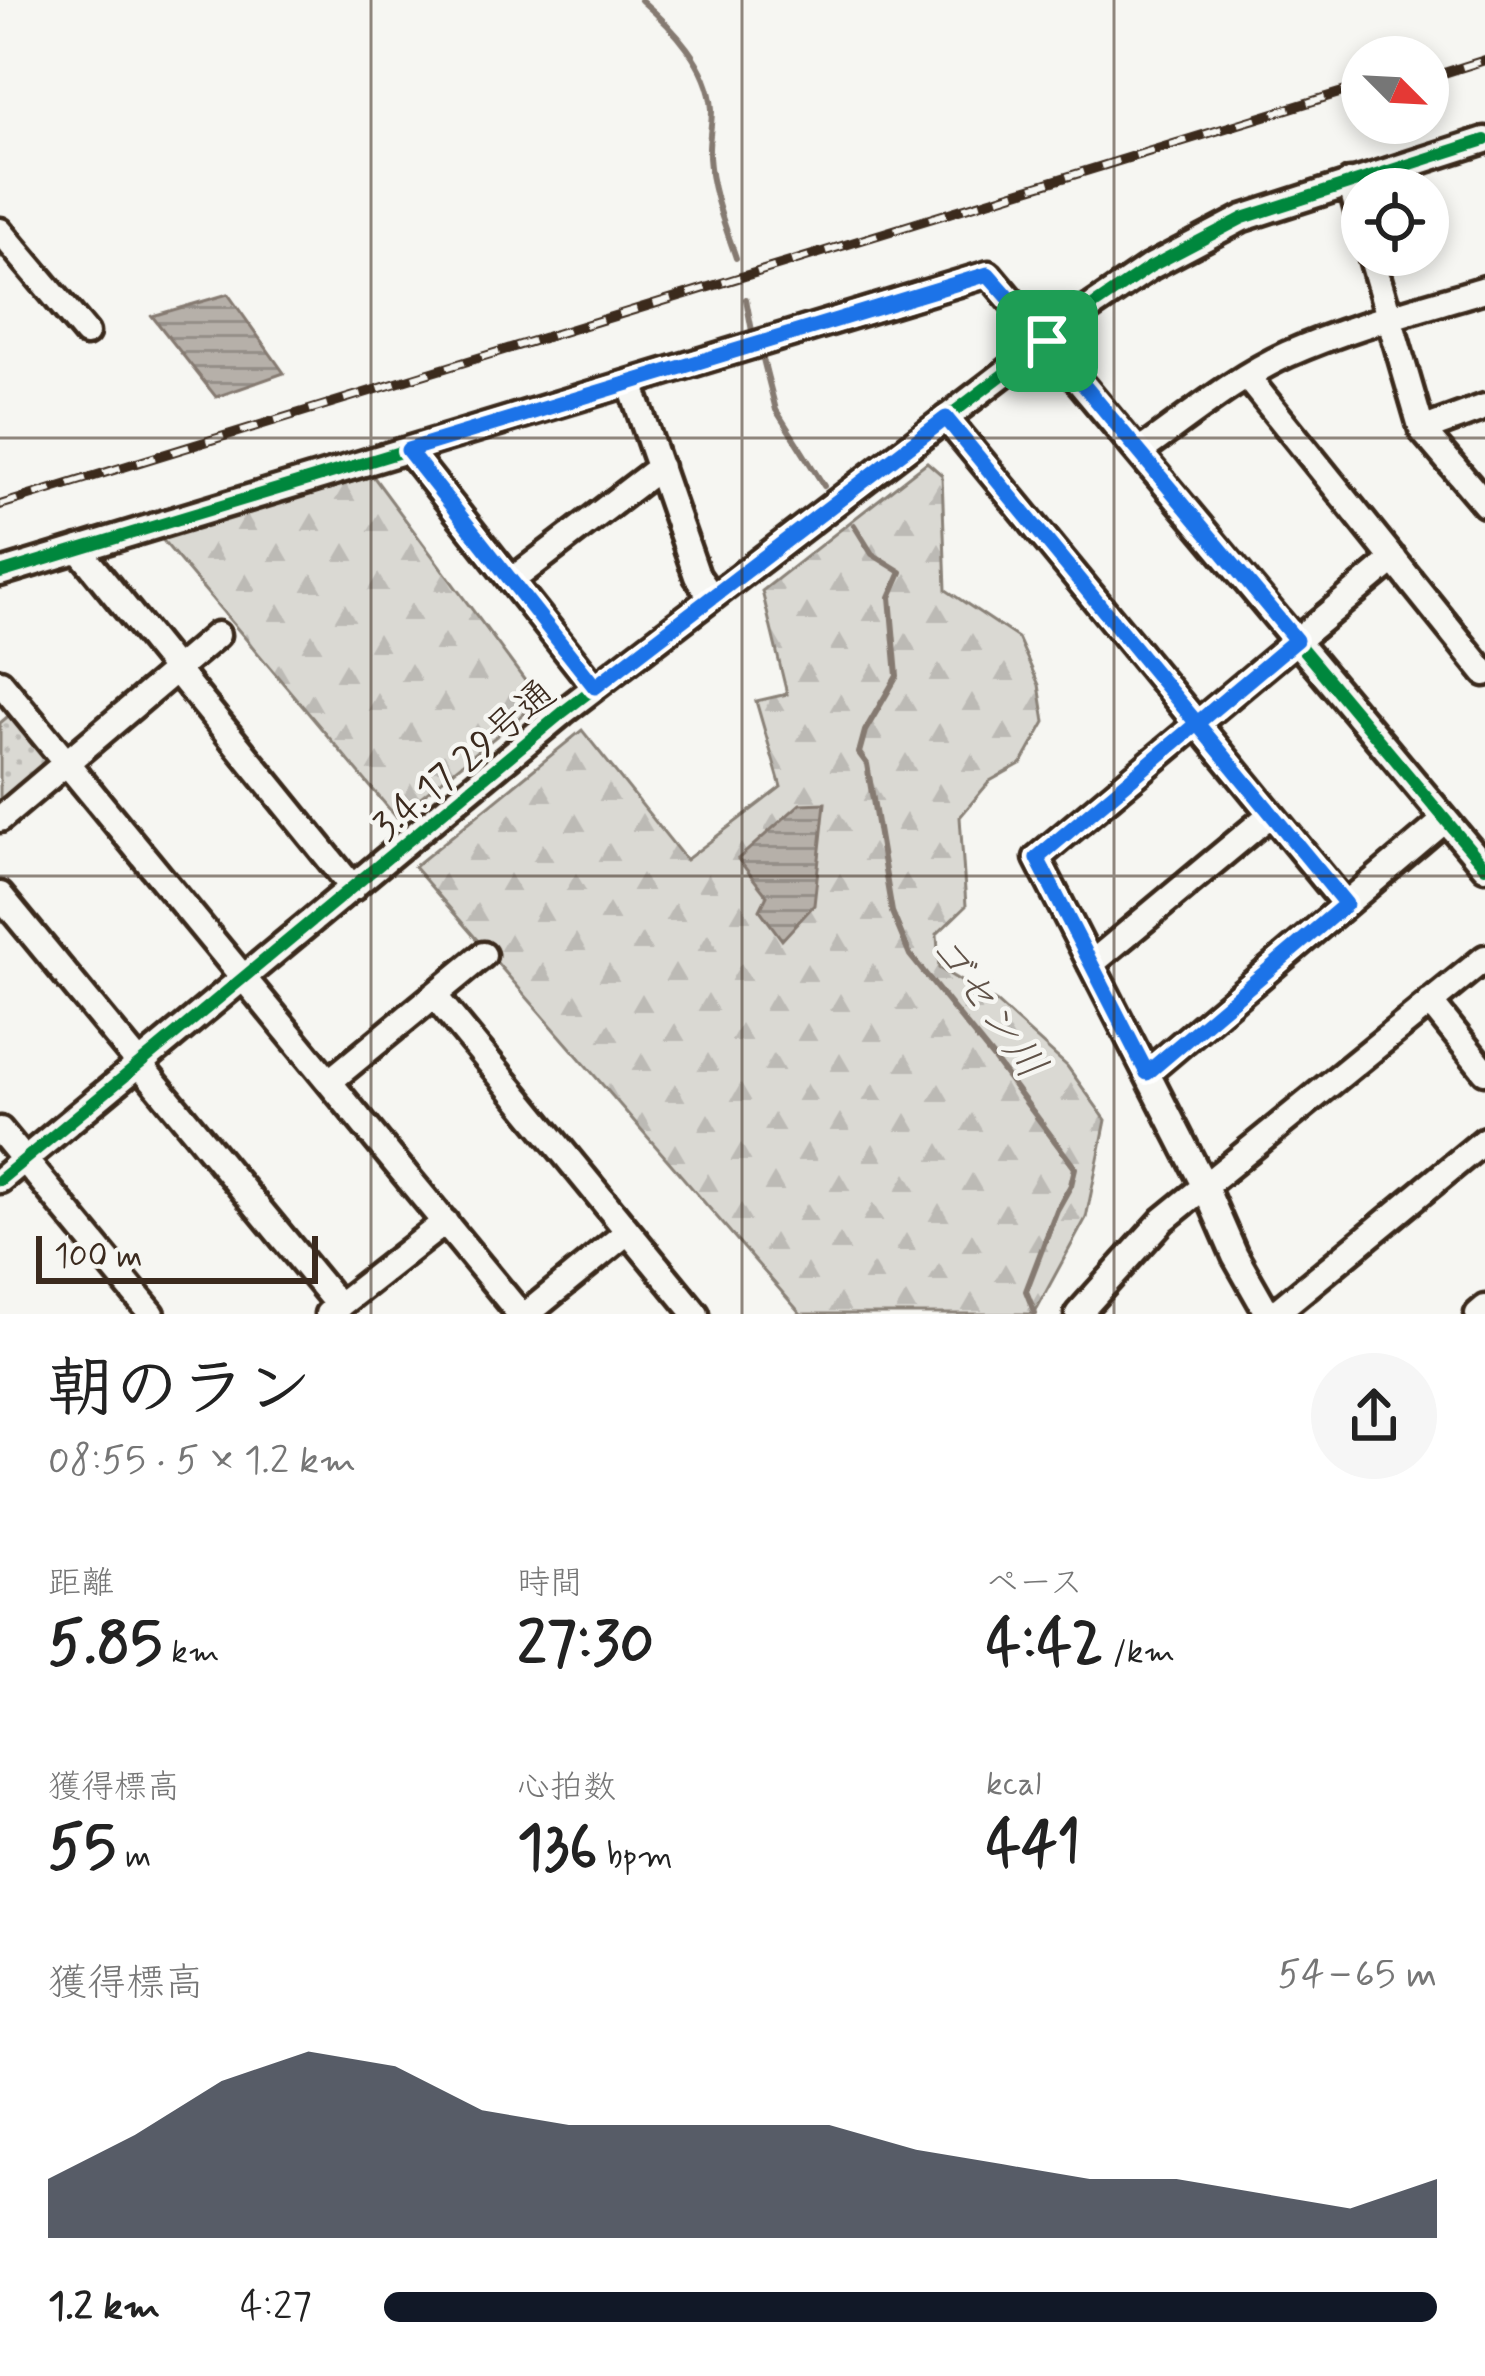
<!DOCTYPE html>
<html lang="ja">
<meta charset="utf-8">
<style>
:root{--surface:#fff;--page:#f6f6f6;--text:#222;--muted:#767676;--accent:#111827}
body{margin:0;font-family:Mynerve,"Klee One",sans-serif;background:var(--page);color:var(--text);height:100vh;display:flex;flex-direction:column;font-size:45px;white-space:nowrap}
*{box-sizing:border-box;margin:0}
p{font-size:39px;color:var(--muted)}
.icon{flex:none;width:66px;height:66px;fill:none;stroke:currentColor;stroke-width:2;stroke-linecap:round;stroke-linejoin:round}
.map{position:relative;height:1314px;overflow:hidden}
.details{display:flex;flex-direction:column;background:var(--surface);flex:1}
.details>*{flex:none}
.needle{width:78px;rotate:114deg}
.controls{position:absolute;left:1341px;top:36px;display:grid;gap:24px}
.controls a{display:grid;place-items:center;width:108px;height:108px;border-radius:50%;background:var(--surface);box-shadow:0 6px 18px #0003;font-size:60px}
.scale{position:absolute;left:36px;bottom:30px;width:282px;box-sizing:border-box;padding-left:12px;border:6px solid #3b2a1e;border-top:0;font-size:33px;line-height:42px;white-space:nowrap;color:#3b2a1e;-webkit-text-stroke:9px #f6f6f2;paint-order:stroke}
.pin{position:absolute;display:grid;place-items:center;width:102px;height:102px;color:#fff;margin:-51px;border-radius:24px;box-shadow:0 6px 18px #0006}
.round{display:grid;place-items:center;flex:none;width:126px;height:126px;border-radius:63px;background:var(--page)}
.headline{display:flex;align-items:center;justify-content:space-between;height:204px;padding:0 48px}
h1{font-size:66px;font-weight:800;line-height:90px}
.stats{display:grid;grid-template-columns:repeat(3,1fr);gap:18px;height:204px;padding:12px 48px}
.stats div{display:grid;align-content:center}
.stats b{font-size:60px;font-weight:800}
.stats small{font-size:33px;font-weight:400}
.stats p{font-size:33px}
.chart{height:336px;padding:24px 48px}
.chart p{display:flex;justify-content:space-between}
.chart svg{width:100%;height:216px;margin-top:12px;fill:var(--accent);opacity:.7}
ul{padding:0 48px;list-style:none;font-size:39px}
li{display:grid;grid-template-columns:192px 144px 1fr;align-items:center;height:90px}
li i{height:30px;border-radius:15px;background:var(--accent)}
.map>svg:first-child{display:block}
.forest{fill:url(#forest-firs);stroke:#8a8278;stroke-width:3}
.park{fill:url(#park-dots);stroke:#8a8278;stroke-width:3}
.water{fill:url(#water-rules);stroke:#857a71;stroke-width:3}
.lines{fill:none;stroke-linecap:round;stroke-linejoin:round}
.stream{stroke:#857a71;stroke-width:6}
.minor-casing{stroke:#3b2a1e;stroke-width:33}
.minor{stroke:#f6f6f2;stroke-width:24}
.rail-casing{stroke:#3b2a1e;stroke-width:10}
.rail{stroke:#f6f6f2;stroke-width:6;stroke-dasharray:18;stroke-linecap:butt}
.cycleway-casing{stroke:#f6f6f2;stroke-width:20}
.cycleway{stroke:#00873e;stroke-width:12}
.route-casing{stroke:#fff;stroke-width:24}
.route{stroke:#1a73e8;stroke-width:15}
.grid{fill:none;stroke:#3b2a1e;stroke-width:3;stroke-opacity:0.55}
.labels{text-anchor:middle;stroke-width:9;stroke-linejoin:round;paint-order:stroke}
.street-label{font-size:39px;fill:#3b2a1e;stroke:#f6f6f2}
.water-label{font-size:42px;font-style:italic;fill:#605248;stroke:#f6f6f2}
</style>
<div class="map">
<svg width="1485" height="1314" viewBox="0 0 1485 1314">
<defs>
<pattern id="forest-firs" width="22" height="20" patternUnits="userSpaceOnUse" patternTransform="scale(3)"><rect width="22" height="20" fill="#dad9d3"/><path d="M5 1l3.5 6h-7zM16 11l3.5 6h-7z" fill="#bcbab5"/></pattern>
<pattern id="park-dots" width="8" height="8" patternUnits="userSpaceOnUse" patternTransform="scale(3)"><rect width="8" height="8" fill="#dad9d3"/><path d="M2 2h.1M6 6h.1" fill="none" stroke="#bcbab5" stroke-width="1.8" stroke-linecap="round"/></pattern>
<pattern id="water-rules" width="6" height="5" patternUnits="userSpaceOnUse" patternTransform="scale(3)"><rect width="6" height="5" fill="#b6b0a9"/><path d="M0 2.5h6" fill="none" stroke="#958f89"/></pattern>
</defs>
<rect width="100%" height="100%" fill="#f6f6f2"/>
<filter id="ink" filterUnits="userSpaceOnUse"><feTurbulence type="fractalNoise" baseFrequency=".00833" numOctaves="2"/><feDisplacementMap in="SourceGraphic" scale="24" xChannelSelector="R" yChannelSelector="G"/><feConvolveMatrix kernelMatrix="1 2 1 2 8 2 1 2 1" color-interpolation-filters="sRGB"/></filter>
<g filter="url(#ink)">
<path class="forest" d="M 927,462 L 942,475 L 946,590 L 1018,638 L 1039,685 L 1045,722 L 1022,763 L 990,781 L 960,817 L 966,906 L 937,934 L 939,968 L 997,1003 L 1067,1066 L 1106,1120 L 1086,1218 L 1034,1314 L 801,1314 L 414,867 L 582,730 L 686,860 L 781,787 L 756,701 L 787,694 L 762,591 Z
M 373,476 L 540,701 L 396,817 L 160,537 Z"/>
<path class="park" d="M 12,713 L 52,763 L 0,806 L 0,723 Z"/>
<path class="water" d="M 228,294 L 284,373 L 216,397 L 152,316 Z
M 825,803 L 814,905 L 782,940 L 760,910 L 767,896 L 738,859 L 800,804 Z"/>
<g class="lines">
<path class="stream" d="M 641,0 C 672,27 709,65 712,109 C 712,125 708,141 709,157 C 711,191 725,225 736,258
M 746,299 L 752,331
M 763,359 L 776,410 L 824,486
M 854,525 L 872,554 L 901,572 L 890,597 L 897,676 L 865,731 L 859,753 L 867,764 L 892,912 L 910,955 L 993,1058 L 1075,1168 L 1071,1185 L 1057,1210 L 1026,1291 L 1035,1314"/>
<g class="minor-casing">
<path id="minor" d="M 1350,182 L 1362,225
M 0,231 L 86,333
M 1371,255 L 1422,430 L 1485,504
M 1247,377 L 1485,673
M 630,383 L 697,576 L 711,596
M 946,418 L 1345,904
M 1422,430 L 1485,407
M 408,450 L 595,687
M 1139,452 C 1187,418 1235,378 1288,354 C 1351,326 1419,309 1485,289
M 78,549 L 353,888
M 0,573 L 989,274 L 1485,867
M 511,581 L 660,467
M 0,682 L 520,1314
M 0,819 L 217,635
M 0,895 L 339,1306
M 1091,964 L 1271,814
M 434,995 L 696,1314
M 1430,1002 L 1485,1071
M 1147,1073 L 1445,820
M 330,1081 L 483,955
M 0,1130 L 152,1314
M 0,1180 L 563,712 L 1087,310 L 1150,267 L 1243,218 L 1485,140
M 328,1314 L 445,1222
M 527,1314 L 626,1233
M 1078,1314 L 1163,1220 L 1485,958
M 1268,1314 L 1235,1256 L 1205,1187 L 1037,858 L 1394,559
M 1274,1314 L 1485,1140
M 1478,1314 L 1485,1308"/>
</g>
<use href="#minor" class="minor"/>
<g class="rail-casing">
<path id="rail" d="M 1428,78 L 1485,60
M 0,505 L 1362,86"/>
</g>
<use href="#rail" class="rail"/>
<g class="cycleway-casing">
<path id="cycleway" d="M 0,573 L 989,274 L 1485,867
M 0,1180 L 563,712 L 1087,310 L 1150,267 L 1243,218 L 1485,140"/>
</g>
<use href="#cycleway" class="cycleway"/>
</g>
</g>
<g class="lines" filter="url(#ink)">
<g class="route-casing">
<path id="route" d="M 1047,341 L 988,274 L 408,450 L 595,687 L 946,418 C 1079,580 1212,743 1346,904 L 1147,1073 L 1037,858 L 1296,640 L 1047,341"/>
</g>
<use href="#route" class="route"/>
</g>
<path class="grid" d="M 371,0 L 371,1314M 742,0 L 742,1314M 1114,0 L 1114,1314M 0,438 L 1485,438M 0,876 L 1485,876"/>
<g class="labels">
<g class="street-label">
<text transform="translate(463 758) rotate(-40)" y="14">3.4.17 29号通</text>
</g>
<g class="water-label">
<text transform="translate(989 1005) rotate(54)" y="15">ゴセン川</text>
</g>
</g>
</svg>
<div class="controls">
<a><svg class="needle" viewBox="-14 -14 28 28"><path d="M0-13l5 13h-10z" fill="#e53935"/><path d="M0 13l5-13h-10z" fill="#767676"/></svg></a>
<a><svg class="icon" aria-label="locate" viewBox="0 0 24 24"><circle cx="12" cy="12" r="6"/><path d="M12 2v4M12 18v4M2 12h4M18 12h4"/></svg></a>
</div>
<div class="scale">100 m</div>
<div class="pin" style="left:1047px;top:341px;background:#1e9e55"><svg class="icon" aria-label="arrive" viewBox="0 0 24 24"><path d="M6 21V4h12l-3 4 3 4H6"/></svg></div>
</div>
<section class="details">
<div class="headline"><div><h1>朝のラン</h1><p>08:55 · 5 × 1.2 km</p></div><a class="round"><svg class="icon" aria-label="share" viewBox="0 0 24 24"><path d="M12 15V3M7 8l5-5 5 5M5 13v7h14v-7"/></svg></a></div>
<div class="stats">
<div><p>距離</p><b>5.85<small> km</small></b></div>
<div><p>時間</p><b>27:30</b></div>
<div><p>ペース</p><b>4:42<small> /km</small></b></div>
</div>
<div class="stats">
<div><p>獲得標高</p><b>55<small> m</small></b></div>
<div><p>心拍数</p><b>136<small> bpm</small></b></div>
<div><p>kcal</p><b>441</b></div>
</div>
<div class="chart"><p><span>獲得標高</span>54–65 m</p>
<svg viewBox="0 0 160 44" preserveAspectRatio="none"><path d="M0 44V32L10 23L20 12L30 6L40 9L50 18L60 21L70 21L80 21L90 21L100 26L110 29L120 32L130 32L140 35L150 38L160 32V44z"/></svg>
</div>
<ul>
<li><b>1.2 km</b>4:27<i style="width:100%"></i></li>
</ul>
</section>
